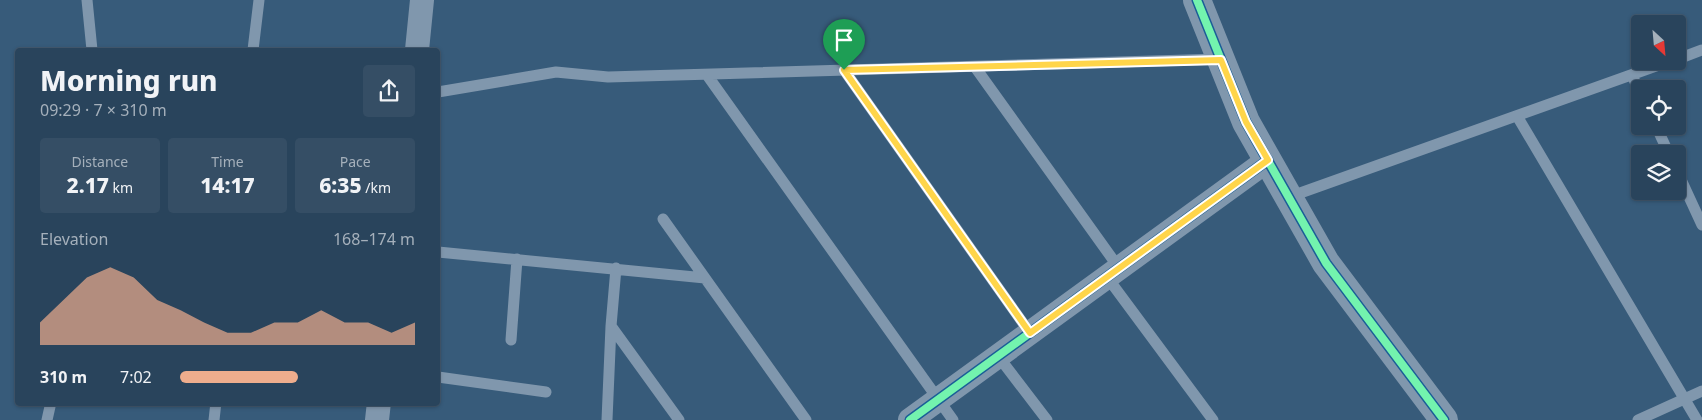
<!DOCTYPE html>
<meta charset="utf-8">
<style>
:root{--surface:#29445c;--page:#354e65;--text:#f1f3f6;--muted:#a5b0bb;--line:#455c72;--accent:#eead8d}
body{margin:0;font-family:"Noto Sans",sans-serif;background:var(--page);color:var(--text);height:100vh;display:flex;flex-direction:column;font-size:19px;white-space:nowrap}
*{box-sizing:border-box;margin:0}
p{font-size:16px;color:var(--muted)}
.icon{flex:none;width:28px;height:28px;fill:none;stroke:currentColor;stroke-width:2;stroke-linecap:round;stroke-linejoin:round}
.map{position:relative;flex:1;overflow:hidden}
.side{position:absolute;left:15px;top:48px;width:425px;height:358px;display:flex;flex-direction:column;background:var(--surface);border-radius:5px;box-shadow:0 1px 4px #0004,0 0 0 1px var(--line)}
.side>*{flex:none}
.needle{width:32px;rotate:154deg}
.tools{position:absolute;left:1631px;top:15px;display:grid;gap:10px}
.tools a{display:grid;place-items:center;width:55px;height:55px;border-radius:5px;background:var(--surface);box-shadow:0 1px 4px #0004,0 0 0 1px var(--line);font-size:25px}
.pin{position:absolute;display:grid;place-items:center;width:42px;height:42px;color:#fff;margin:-51px -21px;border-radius:50% 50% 50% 0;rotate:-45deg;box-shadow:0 0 5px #0007}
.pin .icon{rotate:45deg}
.round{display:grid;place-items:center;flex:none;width:52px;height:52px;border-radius:5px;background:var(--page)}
.headline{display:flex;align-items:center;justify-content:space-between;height:85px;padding:0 25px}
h1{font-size:28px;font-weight:800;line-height:38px}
.metrics{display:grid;grid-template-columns:repeat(3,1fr);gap:8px;height:85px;padding:5px 25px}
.metrics div{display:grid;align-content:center;border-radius:5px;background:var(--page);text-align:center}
.metrics b{font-size:21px;font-weight:800}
.metrics small{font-size:14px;font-weight:400}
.metrics p{font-size:14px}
.chart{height:140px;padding:10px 25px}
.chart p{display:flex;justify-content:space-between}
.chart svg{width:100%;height:90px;margin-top:5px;fill:var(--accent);opacity:.7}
ul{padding:0 25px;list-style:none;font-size:16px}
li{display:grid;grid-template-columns:80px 60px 1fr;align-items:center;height:38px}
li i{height:12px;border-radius:6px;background:var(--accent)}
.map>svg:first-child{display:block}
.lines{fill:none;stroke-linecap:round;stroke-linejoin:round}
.service{stroke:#8097ad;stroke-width:11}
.minor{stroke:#8097ad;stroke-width:24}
.tertiary{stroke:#8097ad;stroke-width:28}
.cycleway-casing{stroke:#1a5e97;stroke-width:11}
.cycleway{stroke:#73f3ae;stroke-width:8}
.route-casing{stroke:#fff;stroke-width:10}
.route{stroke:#ffd54a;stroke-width:6}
</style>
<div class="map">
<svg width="1702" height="420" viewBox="0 0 1702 420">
<rect width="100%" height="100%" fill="#375b7a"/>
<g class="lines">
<path class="service" d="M 87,0 L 92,50
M 253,50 L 259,0
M 1678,59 L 1702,50
M 975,67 L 1119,268
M 844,70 L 1030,333
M 707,75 L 953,420
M 1632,75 L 1640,93
M 438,92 L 556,72 L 608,77 L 1221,59
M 1517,116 L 1697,420
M 1656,126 L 1669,154
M 1678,173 L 1702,225
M 1289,197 L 1670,61
M 663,219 L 806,420
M 438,252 L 705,278
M 1107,277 L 1213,420
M 611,326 L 679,420
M 511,340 L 517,259
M 998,356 L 1047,420
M 438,377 L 546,392
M 47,420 L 51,402
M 214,420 L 216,402
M 607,420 L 611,326 L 616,268
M 1638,420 L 1702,391"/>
<path class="minor" d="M 417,50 L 422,0
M 377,420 L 379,402
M 910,420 L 1268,160"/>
<path class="tertiary" d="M 1197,0 L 1246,122 L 1326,263 L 1444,420"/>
<g class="cycleway-casing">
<path id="cycleway" d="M 1197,0 L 1246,122 L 1326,263 L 1444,420
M 910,420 L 1268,160"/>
</g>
<use href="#cycleway" class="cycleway"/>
</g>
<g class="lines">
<g class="route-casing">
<path id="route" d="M 1221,60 L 1246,122 L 1268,160 L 1030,333 L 844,70 Z"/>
</g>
<use href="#route" class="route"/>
</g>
</svg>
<div class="tools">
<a><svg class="needle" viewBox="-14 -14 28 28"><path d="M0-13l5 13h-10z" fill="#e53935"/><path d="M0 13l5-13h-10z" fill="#a5b0bb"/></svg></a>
<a><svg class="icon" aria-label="locate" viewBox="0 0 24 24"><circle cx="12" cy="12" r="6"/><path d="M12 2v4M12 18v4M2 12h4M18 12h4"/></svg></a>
<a><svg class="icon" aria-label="layers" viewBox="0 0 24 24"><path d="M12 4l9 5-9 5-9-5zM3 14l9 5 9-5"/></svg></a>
</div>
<div class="pin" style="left:844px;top:70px;background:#1e9e55"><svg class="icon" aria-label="arrive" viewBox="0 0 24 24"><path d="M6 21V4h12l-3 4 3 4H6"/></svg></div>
<section class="side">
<div class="headline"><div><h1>Morning run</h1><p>09:29 · 7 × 310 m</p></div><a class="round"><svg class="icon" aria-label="share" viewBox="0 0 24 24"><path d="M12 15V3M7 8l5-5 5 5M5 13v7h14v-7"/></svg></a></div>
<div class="metrics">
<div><p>Distance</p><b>2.17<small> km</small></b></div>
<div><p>Time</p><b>14:17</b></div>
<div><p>Pace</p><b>6:35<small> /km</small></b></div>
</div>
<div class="chart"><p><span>Elevation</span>168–174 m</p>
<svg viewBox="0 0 160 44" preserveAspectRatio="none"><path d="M0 44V33L10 22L20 11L30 6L40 11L50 22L60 27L70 33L80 38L90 38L100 33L110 33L120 27L130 33L140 33L150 38L160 33V44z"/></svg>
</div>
<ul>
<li><b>310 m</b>7:02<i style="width:50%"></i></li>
</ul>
</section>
</div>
